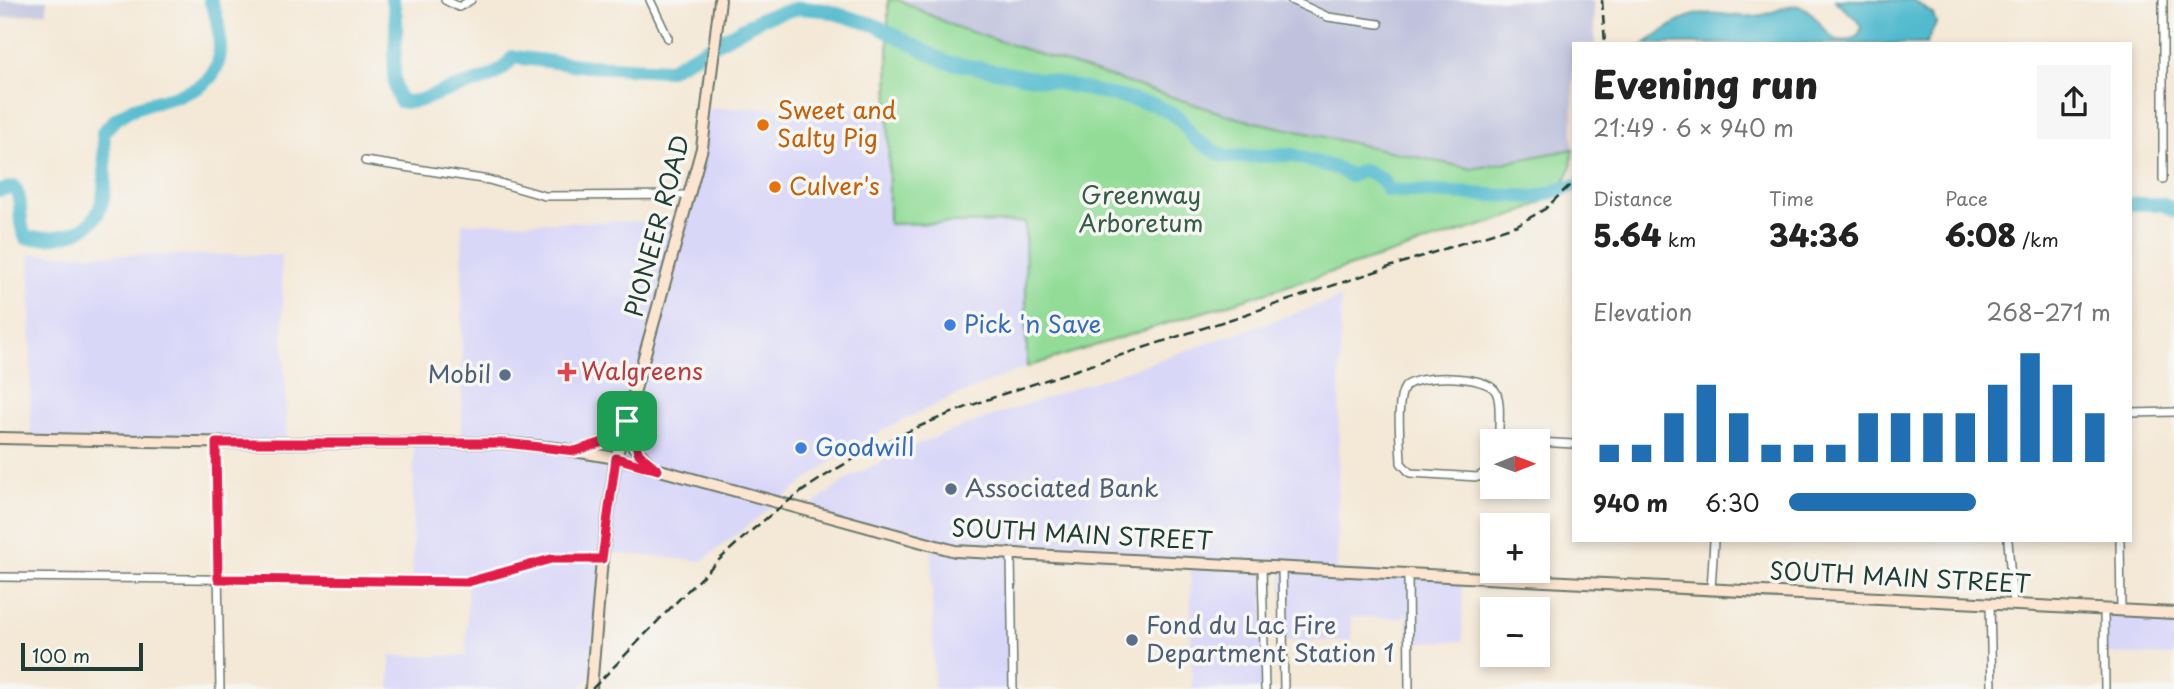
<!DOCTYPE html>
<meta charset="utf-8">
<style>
:root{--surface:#fff;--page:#f6f6f6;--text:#222;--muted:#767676;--accent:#1f6fb2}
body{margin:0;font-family:"Playpen Sans",sans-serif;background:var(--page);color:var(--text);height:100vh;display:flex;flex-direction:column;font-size:26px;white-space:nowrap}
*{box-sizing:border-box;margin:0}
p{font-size:23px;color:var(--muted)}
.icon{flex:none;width:38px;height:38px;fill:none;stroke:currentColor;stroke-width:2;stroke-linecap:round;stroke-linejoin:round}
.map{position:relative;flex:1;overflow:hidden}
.drawer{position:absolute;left:1572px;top:42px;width:560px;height:500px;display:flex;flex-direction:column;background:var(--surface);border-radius:0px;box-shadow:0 4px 10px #0003}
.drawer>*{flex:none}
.needle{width:46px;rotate:89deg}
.controls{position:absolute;left:1480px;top:429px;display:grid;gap:14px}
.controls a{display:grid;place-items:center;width:70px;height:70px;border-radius:0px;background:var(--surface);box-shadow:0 4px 10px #0003;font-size:35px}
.scale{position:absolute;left:21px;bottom:18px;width:122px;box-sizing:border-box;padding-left:7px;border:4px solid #1f3d34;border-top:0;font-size:19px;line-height:24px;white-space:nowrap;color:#1f3d34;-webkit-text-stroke:5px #f6f6f2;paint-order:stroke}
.pin{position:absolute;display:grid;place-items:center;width:60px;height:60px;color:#fff;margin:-30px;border-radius:14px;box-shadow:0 4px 10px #0006}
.round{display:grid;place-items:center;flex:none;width:74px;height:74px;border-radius:0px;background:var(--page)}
.summary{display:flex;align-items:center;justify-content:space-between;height:119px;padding:0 21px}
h1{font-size:38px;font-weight:800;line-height:52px}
.stats{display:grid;grid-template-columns:repeat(3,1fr);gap:10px;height:119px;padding:7px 21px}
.stats div{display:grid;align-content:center}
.stats b{font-size:30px;font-weight:800}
.stats small{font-size:19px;font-weight:400}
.stats p{font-size:19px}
.chart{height:196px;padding:14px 21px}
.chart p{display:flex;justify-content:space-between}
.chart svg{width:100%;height:126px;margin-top:7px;stroke:var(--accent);stroke-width:6}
ul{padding:0 21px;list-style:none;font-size:23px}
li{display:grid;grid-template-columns:112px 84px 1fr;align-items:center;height:52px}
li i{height:18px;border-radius:9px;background:var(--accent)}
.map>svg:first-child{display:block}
.built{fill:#d9d7f8}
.industrial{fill:#c0c2dd}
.green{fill:#92dc97;stroke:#588c66;stroke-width:2}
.water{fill:#51bace;stroke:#387c81;stroke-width:2}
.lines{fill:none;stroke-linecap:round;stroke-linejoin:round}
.river{stroke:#51bace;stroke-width:14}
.street-casing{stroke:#6a796d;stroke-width:10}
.secondary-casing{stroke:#6a796d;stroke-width:14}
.street{stroke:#fff;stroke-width:7}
.secondary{stroke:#fce5d0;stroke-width:10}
.rail{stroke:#1f3d34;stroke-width:2.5;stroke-dasharray:10 5;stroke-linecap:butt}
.route-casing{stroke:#fff;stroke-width:14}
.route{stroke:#e11d48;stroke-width:9}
.food-dot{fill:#e8710a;stroke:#f6f6f2;stroke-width:2.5}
.shop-dot{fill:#3f7fe0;stroke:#f6f6f2;stroke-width:2.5}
.health-dot{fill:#e0444e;stroke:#f6f6f2;stroke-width:2.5}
.service-dot{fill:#5c6f8a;stroke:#f6f6f2;stroke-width:2.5}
.labels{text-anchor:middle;stroke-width:7;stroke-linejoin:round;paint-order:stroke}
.food-label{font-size:24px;fill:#c56008;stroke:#f6f6f2;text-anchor:start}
.park-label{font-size:24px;fill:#365d48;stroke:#f6f6f2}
.street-label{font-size:24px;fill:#1f3d34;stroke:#f6f6f2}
.shop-label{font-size:24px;fill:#366cbe;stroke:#f6f6f2;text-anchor:start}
.health-label{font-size:24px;fill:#be3a42;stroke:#f6f6f2;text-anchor:start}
.service-label{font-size:24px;fill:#4e5e75;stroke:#f6f6f2;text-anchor:start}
</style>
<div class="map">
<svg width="2174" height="689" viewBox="0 0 2174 689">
<rect width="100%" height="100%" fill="#f6f6f2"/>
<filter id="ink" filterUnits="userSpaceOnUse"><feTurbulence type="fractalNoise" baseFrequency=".0143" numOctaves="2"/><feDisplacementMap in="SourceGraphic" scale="14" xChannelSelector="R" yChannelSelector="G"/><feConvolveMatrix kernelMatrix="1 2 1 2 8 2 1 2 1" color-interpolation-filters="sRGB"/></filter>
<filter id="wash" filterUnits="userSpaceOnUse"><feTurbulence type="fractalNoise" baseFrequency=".00686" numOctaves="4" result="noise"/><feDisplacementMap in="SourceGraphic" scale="28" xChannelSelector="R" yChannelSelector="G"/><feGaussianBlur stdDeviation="1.57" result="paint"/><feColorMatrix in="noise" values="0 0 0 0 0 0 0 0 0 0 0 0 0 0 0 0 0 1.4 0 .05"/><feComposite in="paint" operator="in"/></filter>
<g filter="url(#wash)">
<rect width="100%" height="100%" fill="#f4e8d6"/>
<path class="built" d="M 709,108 L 887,109 L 889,224 L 1025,222 L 1027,367 L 943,401 L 885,429 L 834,459 L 702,561 L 603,552 L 593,675 L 578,689 L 390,689 L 390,656 L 466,656 L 468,582 L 412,581 L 414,444 L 462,444 L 462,223 L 683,221 Z
M 30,254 L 281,255 L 287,444 L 31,438 Z
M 1341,298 L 1337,570 L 1462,577 L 1463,641 L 1408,642 L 1407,613 L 1401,618 L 1351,617 L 1352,641 L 1283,641 L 1282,568 L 1263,566 L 1265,689 L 1192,689 L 1190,563 L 1011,554 L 1013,689 L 934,689 L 931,546 L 804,511 L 850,477 L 908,448 L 975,422 Z
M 2104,609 L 2174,613 L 2174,656 L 2104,654 Z"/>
<path class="industrial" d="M 0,0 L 47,0 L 47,12 L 0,18 Z
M 899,0 L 1593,0 L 1595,44 L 1573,44 L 1573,149 L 1472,169 L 1237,118 L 953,26 Z"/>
<path class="green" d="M 888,0 L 899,0 L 953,26 L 1237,118 L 1472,169 L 1573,149 C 1573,187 1548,202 1515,215 L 1027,367 L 1025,222 L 889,224 Z"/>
<path class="water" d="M 1835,0 L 1913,0 L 1933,14 L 1936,24 L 1926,44 L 1644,44 C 1657,35 1676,21 1691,16 C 1713,9 1740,20 1762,15 C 1774,13 1787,4 1799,6 C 1820,10 1827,57 1859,35 L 1861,27 C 1855,14 1844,11 1835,0 Z"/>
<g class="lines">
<path class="river" d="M 392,0 C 404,32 385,70 400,101 C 417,104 425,98 442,92 C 468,83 496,82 513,57 L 588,66 L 668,70 L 762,18 L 799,8 L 824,10 L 875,25 L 946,62 L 1050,81 L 1156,105 L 1178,117 L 1196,140 L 1225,157 L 1291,155 L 1339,169 L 1350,176 L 1365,170 L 1383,180 L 1387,190 L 1536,197 L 1573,186
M 0,190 L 14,187 C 25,203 16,221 26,238 C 111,241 108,201 103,132 C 111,123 121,114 132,109 C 167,95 221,97 220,47 C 220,30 218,16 210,0
M 2130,204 L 2163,204 L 2174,211"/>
</g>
</g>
<g filter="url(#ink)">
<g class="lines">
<g class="street-casing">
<path id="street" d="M 445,0 L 459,7 L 471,0
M 650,0 L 668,38
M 1291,0 L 1328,17 L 1379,24
M 365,161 L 489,180 L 545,196 L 690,195
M 2163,179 L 2163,0
M 2130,413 L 2174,412
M 1538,442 L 1573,444
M 216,443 L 220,689
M 1493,467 L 1478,477 L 1410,473 L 1401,463 C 1401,446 1395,401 1405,387 C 1415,374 1487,374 1496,392 C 1502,403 1498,428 1499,441
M 2008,541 L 2013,605
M 2120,541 L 2121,610
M 1011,554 L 1013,689
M 1262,566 L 1265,689
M 1282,567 L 1284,689
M 1408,573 L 1409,689
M 0,577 L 468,582 L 551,559 L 602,559
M 1711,589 L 1714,541
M 1990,604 L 1992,689
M 2104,609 L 2105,689"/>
</g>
<g class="secondary-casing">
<path id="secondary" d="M 627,423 L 634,447 L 651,465
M 0,438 L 243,443 L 505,443 L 556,448 L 616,458 L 955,551 L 2174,613
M 580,450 L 606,441 L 625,423
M 591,689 L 602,559 L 616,458 L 702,148 L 720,0"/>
</g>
<use href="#street" class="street"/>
<use href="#secondary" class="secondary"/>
<path class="rail" d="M 1602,0 L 1605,44
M 592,689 C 658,623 721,549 797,495 C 859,450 931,419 1003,394 L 1517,225 L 1545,209 L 1573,182"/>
</g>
</g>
<g class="lines" filter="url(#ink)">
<g class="route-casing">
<path id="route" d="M 627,421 L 639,454 L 658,470 L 616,458 L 602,559 L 551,559 L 468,582 L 218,579 L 216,443 L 505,443 L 575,451 L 606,441 Z"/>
</g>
<use href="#route" class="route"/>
</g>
<g class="food-dot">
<circle cx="763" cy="125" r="7"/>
<circle cx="775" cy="187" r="7"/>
</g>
<g class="shop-dot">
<circle cx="950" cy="325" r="7"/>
<circle cx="801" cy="448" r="7"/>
</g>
<path class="health-dot" d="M563.5 361.5h7v7h7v7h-7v7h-7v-7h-7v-7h7z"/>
<g class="service-dot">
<circle cx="505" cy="375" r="7"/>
<circle cx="951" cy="489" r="7"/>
<circle cx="1132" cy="640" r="7"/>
</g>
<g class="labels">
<g class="food-label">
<text x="777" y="119">Sweet and<tspan x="777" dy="28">Salty Pig</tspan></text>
<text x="789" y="195">Culver's</text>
</g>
<g class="park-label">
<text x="1141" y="204">Greenway<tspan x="1141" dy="28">Arboretum</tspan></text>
</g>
<g class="street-label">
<text transform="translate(658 226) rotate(-75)" y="8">PIONEER ROAD</text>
<text transform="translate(1082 535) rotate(3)" y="8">SOUTH MAIN STREET</text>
<text transform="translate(1900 578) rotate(3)" y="8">SOUTH MAIN STREET</text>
</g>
<g class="shop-label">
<text x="964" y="333">Pick 'n Save</text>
<text x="815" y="456">Goodwill</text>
</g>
<g class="health-label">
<text x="581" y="380">Walgreens</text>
</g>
<g class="service-label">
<text x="491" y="383" text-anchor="end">Mobil</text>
<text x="965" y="497">Associated Bank</text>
<text x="1146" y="634">Fond du Lac Fire<tspan x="1146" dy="28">Department Station 1</tspan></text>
</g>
</g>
</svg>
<div class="controls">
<a><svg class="needle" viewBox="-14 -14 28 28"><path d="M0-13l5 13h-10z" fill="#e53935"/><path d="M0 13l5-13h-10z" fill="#767676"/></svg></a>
<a>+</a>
<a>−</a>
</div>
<div class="scale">100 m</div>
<div class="pin" style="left:627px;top:421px;background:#1e9e55"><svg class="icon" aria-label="arrive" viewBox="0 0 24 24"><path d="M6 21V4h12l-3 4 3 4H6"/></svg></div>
<section class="drawer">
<div class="summary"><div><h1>Evening run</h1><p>21:49 · 6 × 940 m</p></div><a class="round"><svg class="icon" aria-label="share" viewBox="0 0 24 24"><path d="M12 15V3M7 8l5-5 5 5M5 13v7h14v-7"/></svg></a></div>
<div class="stats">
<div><p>Distance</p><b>5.64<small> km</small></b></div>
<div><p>Time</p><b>34:36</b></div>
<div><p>Pace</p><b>6:08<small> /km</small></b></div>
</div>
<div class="chart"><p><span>Elevation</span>268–271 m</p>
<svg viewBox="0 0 160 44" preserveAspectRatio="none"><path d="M5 44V38M15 44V38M25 44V27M35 44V17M45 44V27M55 44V38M65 44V38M75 44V38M85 44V27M95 44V27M105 44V27M115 44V27M125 44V17M135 44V6M145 44V17M155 44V27"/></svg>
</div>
<ul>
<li><b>940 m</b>6:30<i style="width:58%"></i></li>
</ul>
</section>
</div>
